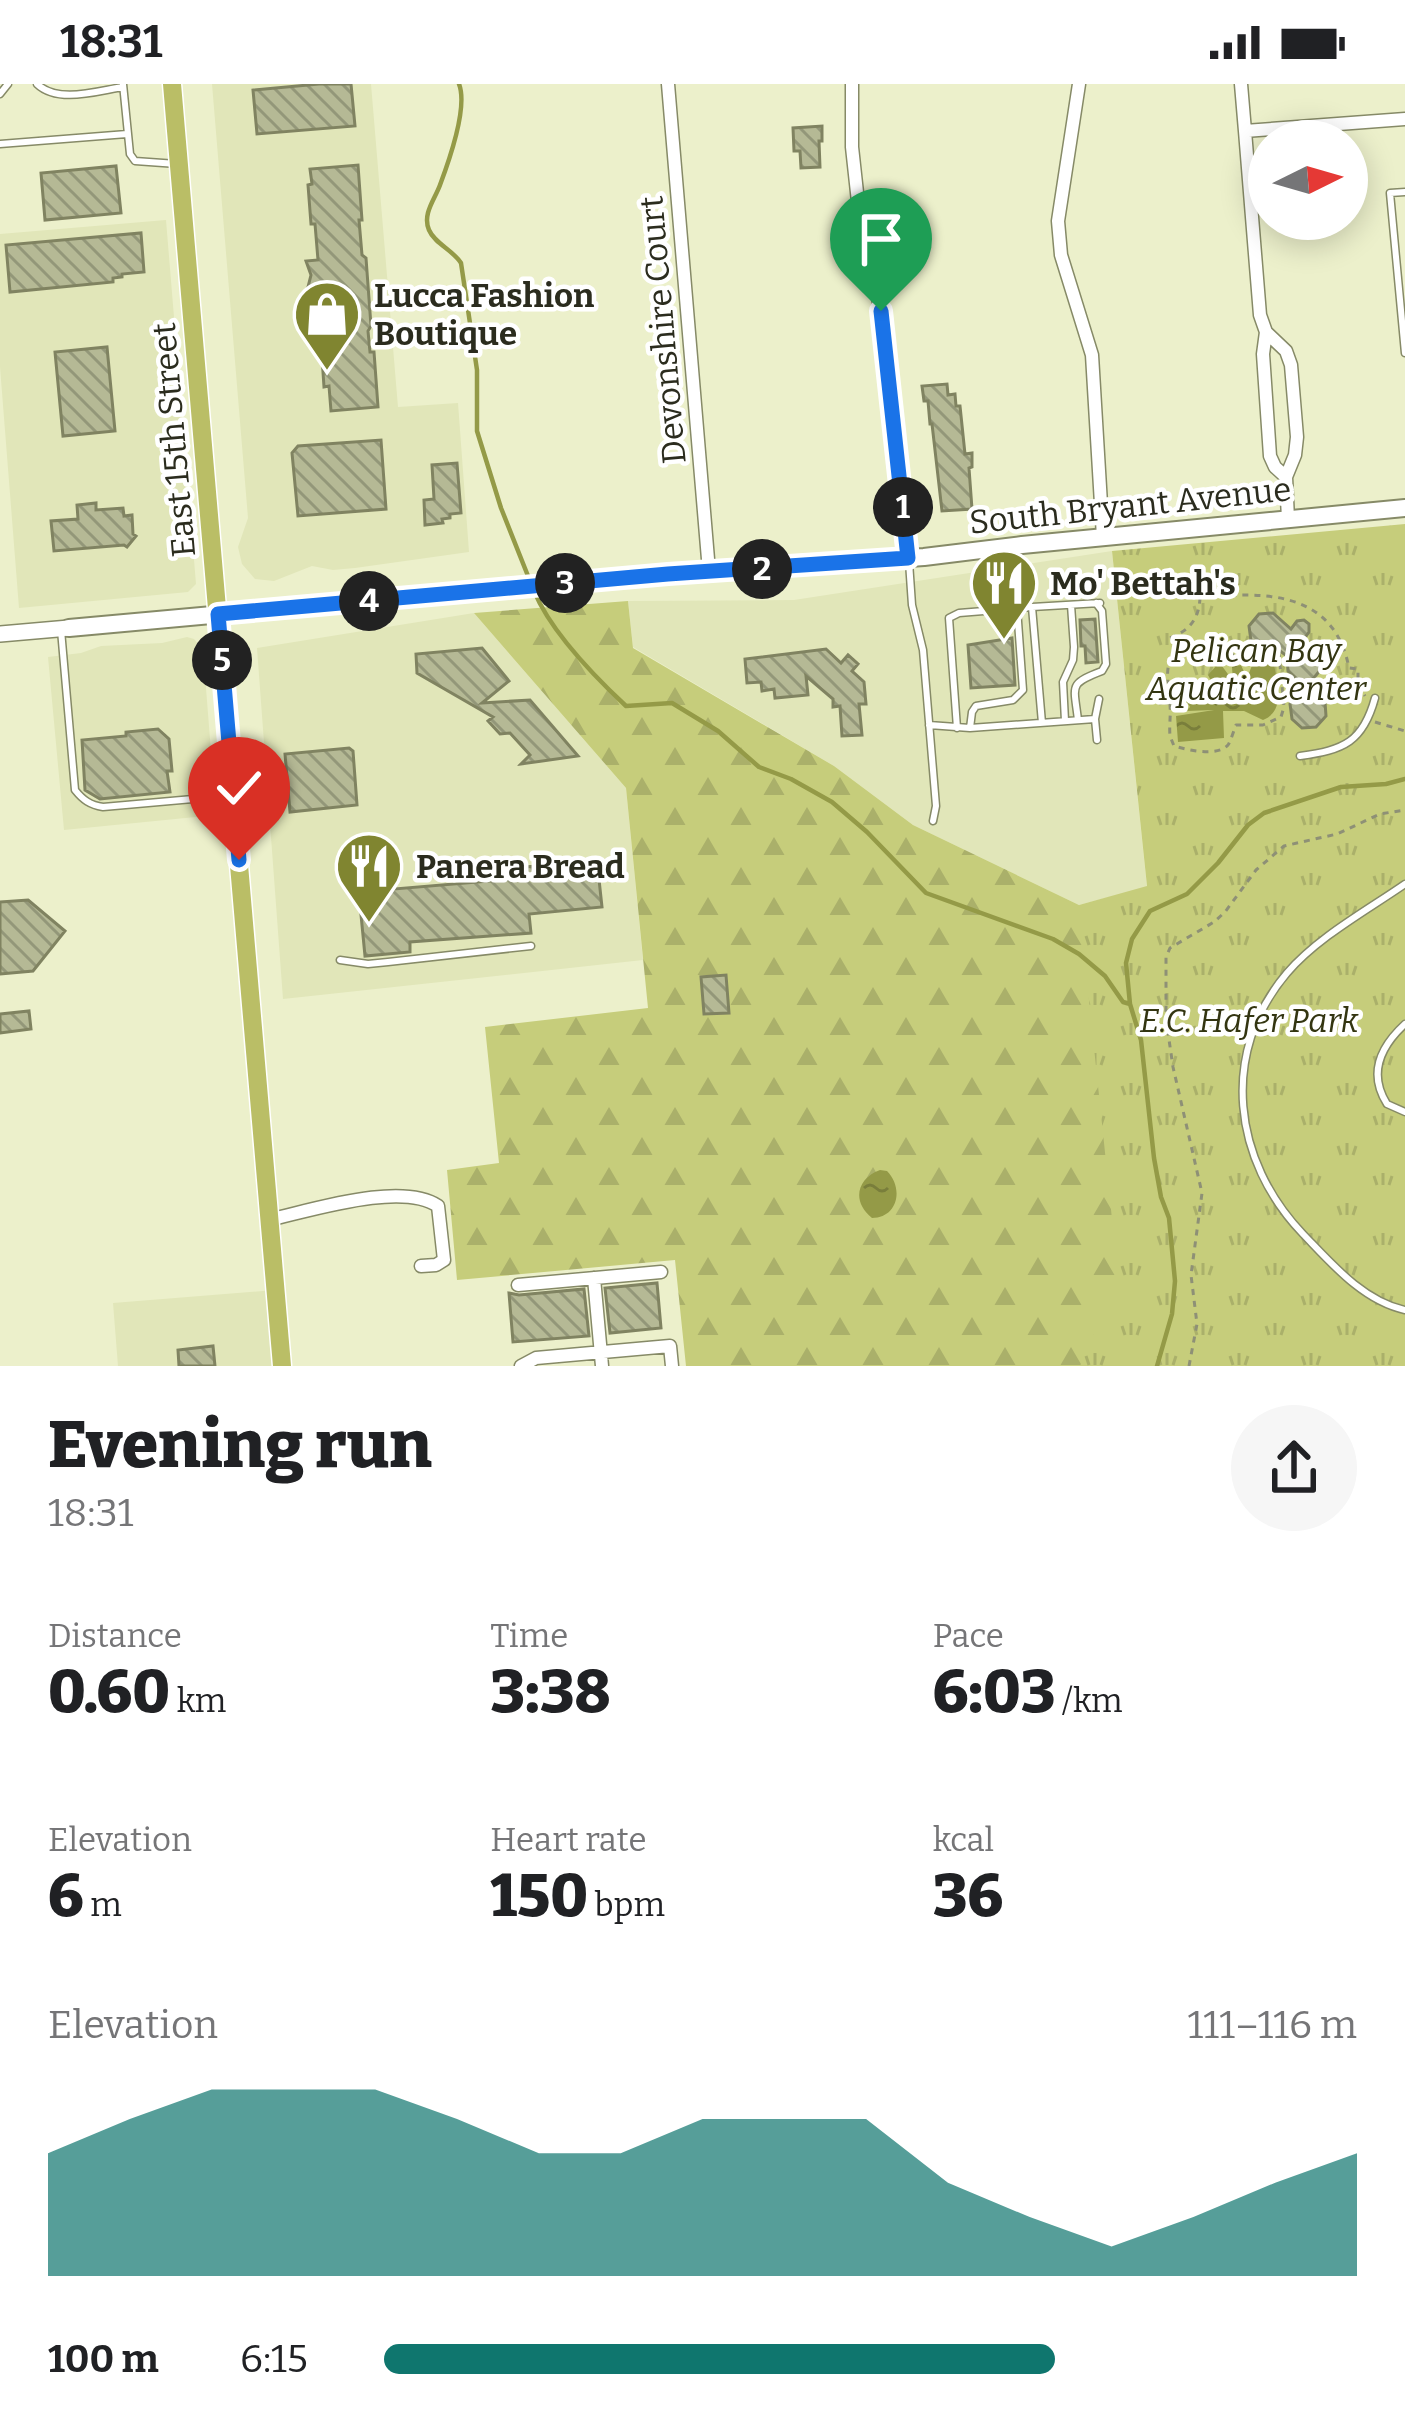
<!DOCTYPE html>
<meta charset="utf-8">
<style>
:root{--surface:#fff;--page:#f6f6f6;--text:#202124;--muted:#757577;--accent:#0f766e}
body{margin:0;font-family:Bitter,serif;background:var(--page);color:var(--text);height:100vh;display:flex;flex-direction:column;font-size:45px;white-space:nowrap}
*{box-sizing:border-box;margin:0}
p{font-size:39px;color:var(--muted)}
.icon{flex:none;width:66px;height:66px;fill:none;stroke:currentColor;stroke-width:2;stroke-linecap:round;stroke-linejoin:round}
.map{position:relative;height:1282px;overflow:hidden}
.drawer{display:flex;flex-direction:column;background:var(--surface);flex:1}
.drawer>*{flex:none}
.needle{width:78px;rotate:85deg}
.fabs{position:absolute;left:1248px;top:36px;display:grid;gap:24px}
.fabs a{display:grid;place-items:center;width:120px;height:120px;border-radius:50%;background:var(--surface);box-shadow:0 6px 30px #0003;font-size:60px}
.pin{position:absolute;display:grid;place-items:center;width:102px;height:102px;color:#fff;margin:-123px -51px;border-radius:50% 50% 50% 0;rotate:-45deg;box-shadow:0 0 12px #0007}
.pin .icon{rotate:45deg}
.km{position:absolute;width:60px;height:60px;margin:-30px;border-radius:50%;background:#222;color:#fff;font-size:33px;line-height:60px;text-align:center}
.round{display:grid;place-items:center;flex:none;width:126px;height:126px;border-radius:63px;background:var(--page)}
.overview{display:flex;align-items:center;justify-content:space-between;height:204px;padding:0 48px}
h1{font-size:66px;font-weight:800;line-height:90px}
.metrics{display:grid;grid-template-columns:repeat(3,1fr);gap:18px;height:204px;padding:12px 48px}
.metrics div{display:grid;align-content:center}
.metrics b{font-size:60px;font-weight:800}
.metrics small{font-size:33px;font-weight:400}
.metrics p{font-size:33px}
.chart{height:336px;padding:24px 48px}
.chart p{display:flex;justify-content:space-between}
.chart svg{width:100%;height:216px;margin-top:12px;fill:var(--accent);opacity:.7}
ul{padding:0 48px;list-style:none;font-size:39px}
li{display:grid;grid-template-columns:192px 144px 1fr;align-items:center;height:90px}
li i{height:30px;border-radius:15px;background:var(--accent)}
.status{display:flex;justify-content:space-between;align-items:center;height:84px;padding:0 60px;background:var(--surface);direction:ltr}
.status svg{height:33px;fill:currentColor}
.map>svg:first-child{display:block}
.built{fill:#e1e6b9}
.forest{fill:url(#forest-firs)}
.park{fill:url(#park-tufts)}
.water{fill:url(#water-ripples)}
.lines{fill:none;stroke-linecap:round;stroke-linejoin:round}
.stream{stroke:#949a47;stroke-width:4.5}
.building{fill:url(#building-back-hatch);stroke:#808361;stroke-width:3}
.service-casing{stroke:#868a67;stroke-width:9}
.minor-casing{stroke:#868a67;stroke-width:15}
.tertiary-casing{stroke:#868a67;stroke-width:18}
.secondary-casing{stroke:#868a67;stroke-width:20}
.primary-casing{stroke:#fff;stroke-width:21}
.path{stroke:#8e9076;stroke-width:3;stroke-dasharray:6 6;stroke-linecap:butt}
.service{stroke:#fff;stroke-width:6}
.minor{stroke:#fff;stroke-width:12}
.tertiary{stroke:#fff;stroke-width:15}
.secondary{stroke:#fff;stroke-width:16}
.primary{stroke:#babe66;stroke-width:18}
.route-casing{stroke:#fff;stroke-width:24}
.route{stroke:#1a73e8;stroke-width:15}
.labels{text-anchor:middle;stroke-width:9;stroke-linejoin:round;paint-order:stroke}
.poi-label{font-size:33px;font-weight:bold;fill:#2b2c1e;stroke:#fff;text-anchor:start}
.street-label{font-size:33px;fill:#2b2c1e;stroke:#fff}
.park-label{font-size:33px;font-style:italic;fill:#333511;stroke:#fff}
</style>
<div class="status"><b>18:31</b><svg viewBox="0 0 49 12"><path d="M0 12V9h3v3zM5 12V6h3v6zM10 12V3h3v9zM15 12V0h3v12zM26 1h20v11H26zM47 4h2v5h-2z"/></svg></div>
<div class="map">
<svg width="1405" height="1282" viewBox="0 0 1405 1282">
<defs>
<pattern id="forest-firs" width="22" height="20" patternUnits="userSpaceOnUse" patternTransform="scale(3)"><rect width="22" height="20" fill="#c6cd7b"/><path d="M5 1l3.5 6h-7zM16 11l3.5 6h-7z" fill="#aab06a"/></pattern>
<pattern id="park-tufts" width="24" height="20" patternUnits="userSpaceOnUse" patternTransform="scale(3)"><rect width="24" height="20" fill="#c6cd7b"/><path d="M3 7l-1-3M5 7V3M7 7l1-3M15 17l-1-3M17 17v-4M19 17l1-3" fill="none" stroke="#aab06a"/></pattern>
<pattern id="water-ripples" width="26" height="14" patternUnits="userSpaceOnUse" patternTransform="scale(3)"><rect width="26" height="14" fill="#949a47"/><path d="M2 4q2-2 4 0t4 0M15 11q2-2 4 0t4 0" fill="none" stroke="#797e3b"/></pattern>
<pattern id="building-back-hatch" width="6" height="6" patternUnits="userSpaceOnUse" patternTransform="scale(3)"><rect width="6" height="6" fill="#b5b995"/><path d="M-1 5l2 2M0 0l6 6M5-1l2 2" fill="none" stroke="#939779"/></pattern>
</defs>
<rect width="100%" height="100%" fill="#ecf0cb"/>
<path class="built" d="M 212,0 L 371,0 L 398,323 L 458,319 L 469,468 L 355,484 L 333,486 L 312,482 L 274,497 L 255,495 L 242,480 L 238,463 L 248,434 Z
M 166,136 L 196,500 L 188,508 L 19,524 L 0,283 L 0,150 Z
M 1112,467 L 1147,803 L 1079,821 L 913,741 L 834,682 L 633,563 L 628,517 L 794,516 Z
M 474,529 L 626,704 L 643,876 L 283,915 L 257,564 Z
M 187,553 L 194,555 L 203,566 L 216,731 L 64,746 L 48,573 L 81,569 L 101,562 L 162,559 Z
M 275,1206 L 282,1282 L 118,1282 L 113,1219 Z"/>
<path class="forest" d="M 628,517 L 633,564 L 834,682 L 913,741 L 1079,821 L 1160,878 L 1179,1282 L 686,1282 L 675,1176 L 457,1196 L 447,1086 L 499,1079 L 485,943 L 648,924 L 626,704 L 474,529 Z"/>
<path class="park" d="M 1405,440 L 1405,1282 L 1080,1282 L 1118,1192 L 1079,821 L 1147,802 L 1112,467 Z"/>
<path class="water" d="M 1264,575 L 1274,581 C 1278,601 1285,627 1263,636 L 1244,627 L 1223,627 L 1224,654 L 1178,658 L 1176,632 L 1214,626 L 1186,627 L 1190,623 L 1184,614 L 1198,605 L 1205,615 L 1217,608 L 1208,591 L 1216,582 L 1222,582 L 1233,597 L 1232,583 L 1241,581 L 1245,590 L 1249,589 L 1253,579 Z
M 880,1086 L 887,1087 C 904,1104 898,1134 872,1134 C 852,1118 856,1095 880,1086 Z"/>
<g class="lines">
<path class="stream" d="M 459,0 C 468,23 449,77 440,101 C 435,115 422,130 429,146 C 435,160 453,166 461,179 L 477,286 L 477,347 L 501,424 L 530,497
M 534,507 C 551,548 594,592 626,622 L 672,619 L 718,647 L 759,683 L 791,695 L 832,718 L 867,748 L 926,809 L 1053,855 L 1079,870 L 1105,892 L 1123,918 L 1130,920
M 1157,1282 L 1172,1230 L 1175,1197 L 1169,1134 L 1161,1113 L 1154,1074 L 1141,956 L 1130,920 L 1126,879 L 1132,855 L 1150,827 L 1187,810 L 1218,779 L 1248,741 L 1264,729 L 1341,703 L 1386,700 L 1405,695"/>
</g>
<path class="building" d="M 319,0 L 351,0 L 355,42 L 257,50 L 253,6 Z
M 822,42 L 822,57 L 819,57 L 820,83 L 801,84 L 800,67 L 794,67 L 793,44 Z
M 358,81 L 362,136 L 359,136 L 362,171 L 366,174 L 371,242 L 368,247 L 370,268 L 374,268 L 378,323 L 331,327 L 329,302 L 324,303 L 322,273 L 327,272 L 324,239 L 309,241 L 313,223 L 307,207 L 311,191 L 306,177 L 318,176 L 315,140 L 311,140 L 308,101 L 312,100 L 310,85 Z
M 116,82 L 121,129 L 45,136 L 41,89 Z
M 141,149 L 144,188 L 122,190 L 122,193 L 113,194 L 113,198 L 10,208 L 6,161 Z
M 107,263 L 115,347 L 63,352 L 55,268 Z
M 947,300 L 948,311 L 955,310 L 956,322 L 960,322 L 965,370 L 972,369 L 972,383 L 969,384 L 972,425 L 942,427 L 932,340 L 930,340 L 928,317 L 924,317 L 922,302 Z
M 381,356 L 386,425 L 298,432 L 292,369 L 298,362 Z
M 457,379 L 461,429 L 450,430 L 450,434 L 442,435 L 443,439 L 425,441 L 424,416 L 434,415 L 432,381 Z
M 96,419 L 96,426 L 123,424 L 124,432 L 132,431 L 133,450 L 136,452 L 127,463 L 124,461 L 54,467 L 51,437 L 78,435 L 77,421 Z
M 1273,529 L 1291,545 L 1297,537 L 1304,536 L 1309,540 L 1309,548 L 1304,555 L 1321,570 L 1322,584 L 1312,596 L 1313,608 L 1325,618 L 1326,632 L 1316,643 L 1302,644 L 1292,635 L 1290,620 L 1299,609 L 1299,597 L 1288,587 L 1287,572 L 1276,564 L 1261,566 L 1251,557 L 1249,542 L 1259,530 Z
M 1095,535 L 1098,578 L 1086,579 L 1085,562 L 1081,562 L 1080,536 Z
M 1012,554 L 1015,601 L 971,604 L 968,561 Z
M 482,564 L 509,597 L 482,619 L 530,616 L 578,672 L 521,680 L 530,671 L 510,649 L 500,650 L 488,637 L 493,633 L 417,589 L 416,570 Z
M 826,565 L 841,579 L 848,571 L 858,580 L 852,587 L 864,598 L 866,620 L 859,620 L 862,651 L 842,652 L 840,622 L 833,623 L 833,615 L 806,592 L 808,611 L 775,614 L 774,605 L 762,607 L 761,598 L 747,599 L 745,575 Z
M 158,645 L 169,655 L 172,687 L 167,687 L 170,708 L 100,715 L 85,706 L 82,656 L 126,652 L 126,648 Z
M 349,664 L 353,667 L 357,721 L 290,728 L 285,670 Z
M 597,777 L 602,823 L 529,830 L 531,849 L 410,858 L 410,868 L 365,872 L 359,810 L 354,806 L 363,794 L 382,793 L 383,806 L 512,795 L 525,783 Z
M 28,816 L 65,847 L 33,887 L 0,890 L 0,818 Z
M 726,891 L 729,929 L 704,930 L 701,893 Z
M 29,927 L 31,945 L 0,949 L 0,930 Z
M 657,1199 L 661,1244 L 610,1249 L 605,1204 Z
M 584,1205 L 589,1252 L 513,1258 L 509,1209 L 519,1211 Z
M 213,1262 L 215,1282 L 179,1282 L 178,1266 Z"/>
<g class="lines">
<g class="service-casing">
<path id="service" d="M 37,0 C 58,20 97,7 123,3
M 123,0 L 130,70 L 135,77 L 177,80
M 0,10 L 8,0
M 0,60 L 127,50
M 1405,108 L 1390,109 L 1405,269
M 909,478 L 912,521 L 923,566 L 936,722 L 933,737
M 1032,523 L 1100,519
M 61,546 L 75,706 C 83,716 90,721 103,723 L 193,715
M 1095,635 L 1099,615
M 1078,636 C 1074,601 1068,600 1102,587 L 1106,580 L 1102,527 L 1096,519
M 1065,637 L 1063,598 L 1073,576 L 1074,563 L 1071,521
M 929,641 L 970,644 L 1095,635 L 1097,656
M 957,644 L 949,534 L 959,529 L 1032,523 L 1042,639
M 970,644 L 972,628 L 976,622 L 1013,616 L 1023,606 L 1017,524
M 1300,672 C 1344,666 1363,658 1375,614
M 1405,800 C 1366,827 1318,853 1287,889 C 1219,969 1233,1077 1303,1150 C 1331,1179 1363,1217 1405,1226
M 340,876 L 368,880 L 388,878 L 531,862
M 1405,940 C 1380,963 1368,990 1387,1020 L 1405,1028"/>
</g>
<g class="minor-casing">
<path id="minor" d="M 668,0 L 709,487
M 852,0 L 852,63 L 860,136 L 881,227 L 908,474
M 1079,0 L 1058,137 L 1061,171 L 1092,271 L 1103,453
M 1241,0 L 1245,47
M 1266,248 L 1260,231 L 1245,47 L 1405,35
M 1266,248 L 1286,267 L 1291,281 L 1297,353 L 1295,371 L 1286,393 L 1275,383 L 1270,372 L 1263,270 Z
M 1286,393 L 1288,435
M 268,1136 C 310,1127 401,1097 438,1122 L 444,1176 L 436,1181 L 421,1182
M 594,1194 L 602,1282
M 518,1201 L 661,1188
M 521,1282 L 536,1274 L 670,1262 L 672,1282"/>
</g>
<g class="tertiary-casing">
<path id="tertiary" d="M 0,550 L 69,544"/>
</g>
<g class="secondary-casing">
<path id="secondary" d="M 69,544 L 632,493 L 924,473 L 1022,461 L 1405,424"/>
</g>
<g class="primary-casing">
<path id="primary" d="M 172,0 L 282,1282"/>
</g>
<path class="path" d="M 1170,554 C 1189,547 1199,535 1200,514 C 1263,507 1334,506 1349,584 L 1358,585 L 1358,601 L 1365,612
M 1193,565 L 1215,571 L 1279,570 L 1284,623 L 1281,633 L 1263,641 L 1236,641 C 1235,643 1230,659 1228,661 C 1217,673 1188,666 1174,662 L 1170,652 C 1169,641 1171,631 1170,621 C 1169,595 1158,568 1193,565 Z
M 1286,604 L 1332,601
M 1375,638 L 1405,647
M 1189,1282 L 1197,1240 L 1191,1191 L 1202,1109 L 1173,983 L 1166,935 L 1166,873 L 1170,864 L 1214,838 L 1225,828 L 1256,786 L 1284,762 L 1337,750 L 1380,730 L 1405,726"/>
<use href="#service" class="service"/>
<use href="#minor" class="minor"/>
<use href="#tertiary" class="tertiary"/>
<use href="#secondary" class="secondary"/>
<use href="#primary" class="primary"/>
</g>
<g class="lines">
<g class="route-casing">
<path id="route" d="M 239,776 L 218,530 L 668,490 L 908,474 L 881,227"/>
</g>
<use href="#route" class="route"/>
</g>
<defs>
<g id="shop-pin" transform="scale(3.45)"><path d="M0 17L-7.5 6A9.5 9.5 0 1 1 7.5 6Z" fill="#808530" stroke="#fff"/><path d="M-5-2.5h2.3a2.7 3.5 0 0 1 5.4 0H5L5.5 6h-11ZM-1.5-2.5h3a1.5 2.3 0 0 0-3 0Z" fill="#fff"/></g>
<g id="restaurant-pin" transform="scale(3.45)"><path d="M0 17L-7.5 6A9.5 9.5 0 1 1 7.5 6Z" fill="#808530" stroke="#fff"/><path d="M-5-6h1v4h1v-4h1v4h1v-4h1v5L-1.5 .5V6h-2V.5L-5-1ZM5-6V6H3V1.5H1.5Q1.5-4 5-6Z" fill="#fff"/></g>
</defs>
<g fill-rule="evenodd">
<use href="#shop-pin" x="327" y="230"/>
<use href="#restaurant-pin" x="1004" y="499"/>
<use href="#restaurant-pin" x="369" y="782"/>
</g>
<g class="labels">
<g class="poi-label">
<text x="374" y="223">Lucca Fashion<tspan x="374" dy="38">Boutique</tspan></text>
<text x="1050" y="511">Mo' Bettah's</text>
<text x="416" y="794">Panera Bread</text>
</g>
<g class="street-label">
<text transform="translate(662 246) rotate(-95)" y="12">Devonshire Court</text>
<text transform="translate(173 356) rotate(-95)" y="12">East 15th Street</text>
<text transform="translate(1130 421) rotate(-6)" y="12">South Bryant Avenue</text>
</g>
<g class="park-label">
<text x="1256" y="578">Pelican Bay<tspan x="1256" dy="38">Aquatic Center</tspan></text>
<text x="1249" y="948">E.C. Hafer Park</text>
</g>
</g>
</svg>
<div class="fabs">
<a><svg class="needle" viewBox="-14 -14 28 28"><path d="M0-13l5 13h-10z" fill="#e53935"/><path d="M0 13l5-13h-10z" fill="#757577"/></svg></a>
</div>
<div class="pin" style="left:881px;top:227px;background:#1e9e55"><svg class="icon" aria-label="arrive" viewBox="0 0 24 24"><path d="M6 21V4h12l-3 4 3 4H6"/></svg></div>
<div class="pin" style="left:239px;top:776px;background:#d93025"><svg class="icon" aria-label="check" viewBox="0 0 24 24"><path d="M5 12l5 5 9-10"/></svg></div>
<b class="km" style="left:903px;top:423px">1</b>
<b class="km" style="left:762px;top:485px">2</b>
<b class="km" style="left:565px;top:499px">3</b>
<b class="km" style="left:369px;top:517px">4</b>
<b class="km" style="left:222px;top:576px">5</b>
</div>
<section class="drawer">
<div class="overview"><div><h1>Evening run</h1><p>18:31</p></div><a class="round"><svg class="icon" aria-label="share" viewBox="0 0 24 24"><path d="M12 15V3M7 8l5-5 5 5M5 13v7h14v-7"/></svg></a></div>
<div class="metrics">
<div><p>Distance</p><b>0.60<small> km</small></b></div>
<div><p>Time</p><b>3:38</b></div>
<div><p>Pace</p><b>6:03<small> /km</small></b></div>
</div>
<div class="metrics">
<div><p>Elevation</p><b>6<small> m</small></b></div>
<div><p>Heart rate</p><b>150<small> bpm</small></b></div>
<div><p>kcal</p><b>36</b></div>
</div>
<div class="chart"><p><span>Elevation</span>111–116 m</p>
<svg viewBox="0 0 160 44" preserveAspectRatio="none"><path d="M0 44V19L10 12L20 6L30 6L40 6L50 12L60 19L70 19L80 12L90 12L100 12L110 25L120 32L130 38L140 32L150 25L160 19V44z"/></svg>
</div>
<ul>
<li><b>100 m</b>6:15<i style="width:69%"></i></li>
</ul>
</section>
